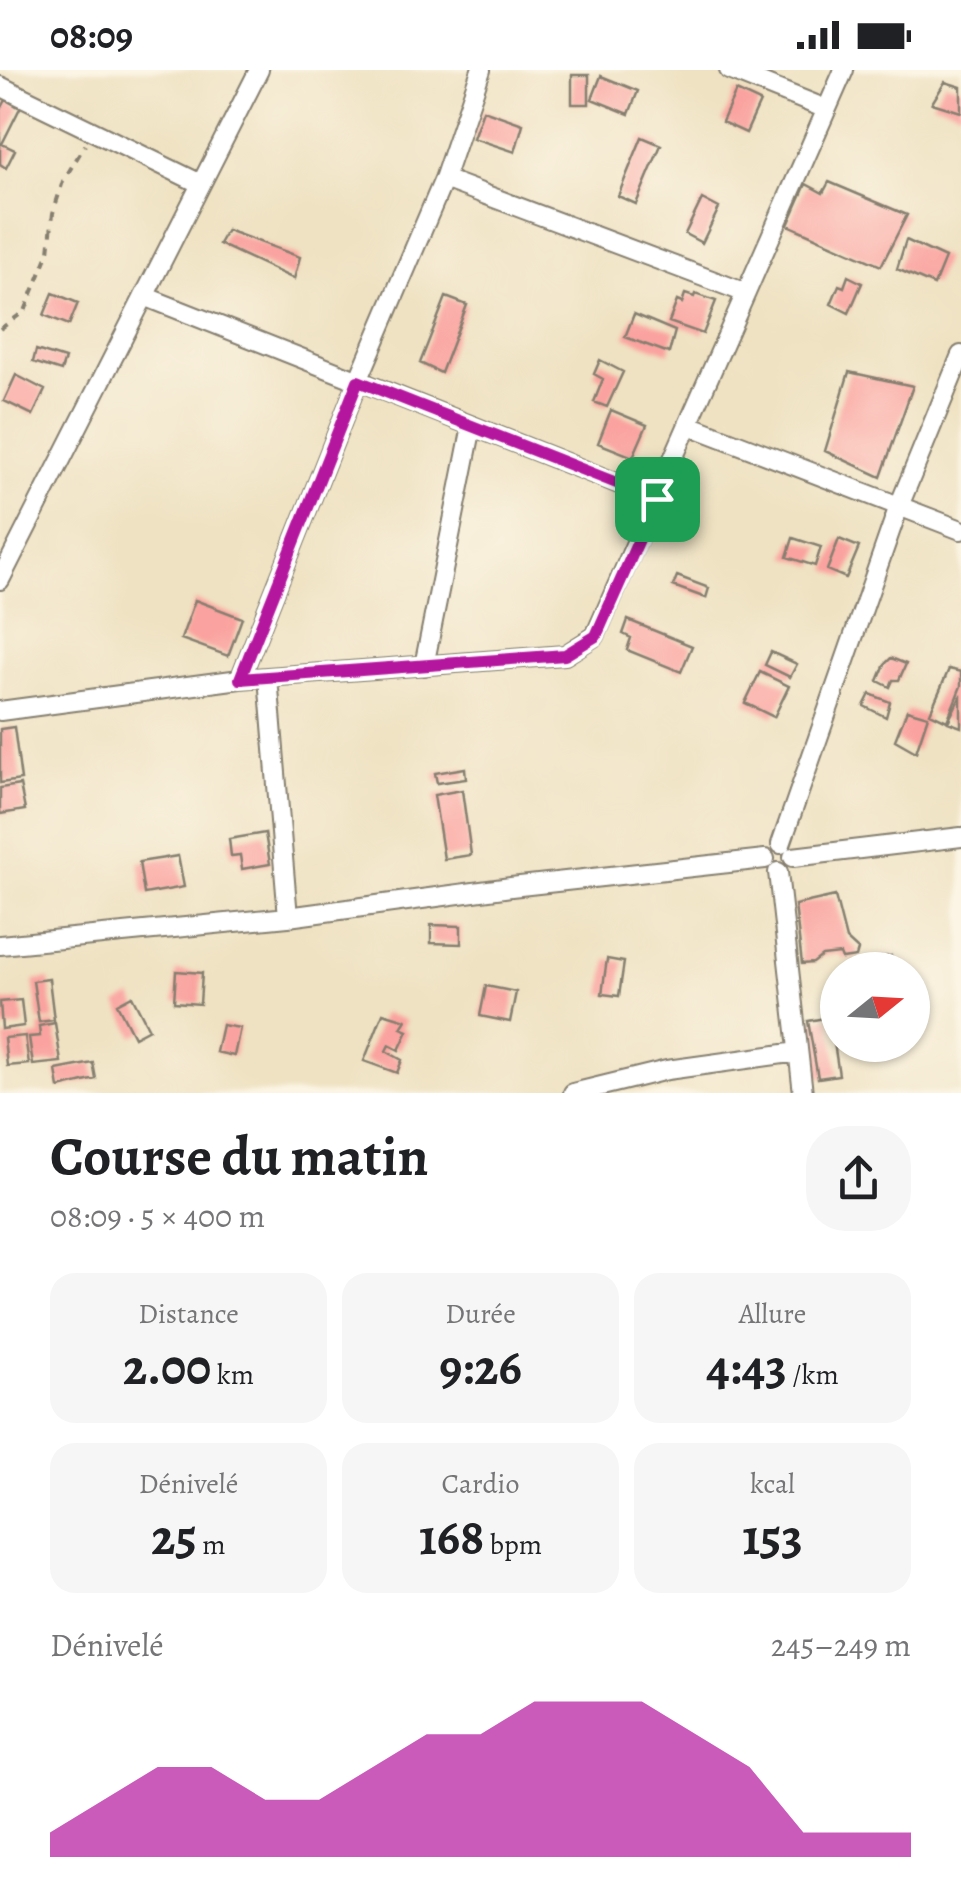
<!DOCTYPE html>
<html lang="fr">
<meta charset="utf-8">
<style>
:root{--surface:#fff;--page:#f6f6f6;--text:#202124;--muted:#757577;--accent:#b5179e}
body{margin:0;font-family:Alegreya,serif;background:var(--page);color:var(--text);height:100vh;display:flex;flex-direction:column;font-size:38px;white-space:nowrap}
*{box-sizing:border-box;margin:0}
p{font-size:32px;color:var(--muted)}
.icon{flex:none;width:55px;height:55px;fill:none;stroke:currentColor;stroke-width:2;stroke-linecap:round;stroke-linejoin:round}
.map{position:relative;height:1023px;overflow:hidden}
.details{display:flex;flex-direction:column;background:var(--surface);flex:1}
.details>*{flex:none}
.needle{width:65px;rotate:72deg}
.tools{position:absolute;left:820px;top:882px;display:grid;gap:20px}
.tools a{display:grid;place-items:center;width:110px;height:110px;border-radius:50%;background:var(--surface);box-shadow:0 2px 8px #0004;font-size:50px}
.pin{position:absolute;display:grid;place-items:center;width:85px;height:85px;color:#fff;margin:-42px;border-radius:20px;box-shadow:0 5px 15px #0006}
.round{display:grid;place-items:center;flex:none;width:105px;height:105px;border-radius:40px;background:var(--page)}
.head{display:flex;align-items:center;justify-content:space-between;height:170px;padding:0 50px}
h1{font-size:55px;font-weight:700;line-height:75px}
.stats{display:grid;grid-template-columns:repeat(3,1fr);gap:15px;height:170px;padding:10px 50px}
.stats div{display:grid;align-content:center;border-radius:25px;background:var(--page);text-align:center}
.stats b{font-size:50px;font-weight:700}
.stats small{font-size:28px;font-weight:400}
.stats p{font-size:28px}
.chart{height:280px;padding:20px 50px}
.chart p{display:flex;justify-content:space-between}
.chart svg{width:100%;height:180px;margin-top:10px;fill:var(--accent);opacity:.7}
.status{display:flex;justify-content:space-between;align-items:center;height:70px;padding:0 50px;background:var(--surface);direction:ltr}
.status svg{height:28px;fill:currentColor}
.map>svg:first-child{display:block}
.building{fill:#faa29f}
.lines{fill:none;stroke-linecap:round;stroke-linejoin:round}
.street-casing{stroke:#867f6f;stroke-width:22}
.path{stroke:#867f6f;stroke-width:4;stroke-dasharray:8 8;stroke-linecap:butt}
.street{stroke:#fff;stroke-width:18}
.route-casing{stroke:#fff;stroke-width:20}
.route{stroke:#b5179e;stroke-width:12}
</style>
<div class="status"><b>08:09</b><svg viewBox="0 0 49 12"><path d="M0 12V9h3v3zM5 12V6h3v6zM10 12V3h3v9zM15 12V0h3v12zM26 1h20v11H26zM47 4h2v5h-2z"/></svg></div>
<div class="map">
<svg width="961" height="1023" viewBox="0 0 961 1023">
<rect width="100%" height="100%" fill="#fcf5e5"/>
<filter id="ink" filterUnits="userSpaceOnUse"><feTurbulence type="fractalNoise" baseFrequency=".01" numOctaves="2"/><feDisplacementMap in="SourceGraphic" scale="20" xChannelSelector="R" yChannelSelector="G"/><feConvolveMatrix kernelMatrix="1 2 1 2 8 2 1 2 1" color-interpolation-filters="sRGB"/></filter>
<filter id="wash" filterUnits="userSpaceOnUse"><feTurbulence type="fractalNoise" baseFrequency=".0048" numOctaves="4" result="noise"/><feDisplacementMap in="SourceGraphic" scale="40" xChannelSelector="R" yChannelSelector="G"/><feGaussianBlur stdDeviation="2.25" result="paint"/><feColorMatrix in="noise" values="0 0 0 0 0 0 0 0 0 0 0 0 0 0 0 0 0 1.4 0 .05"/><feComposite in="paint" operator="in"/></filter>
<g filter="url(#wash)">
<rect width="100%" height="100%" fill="#efe2c2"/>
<g id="blocks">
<path class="building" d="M 572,5 L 589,5 L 589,34 L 572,34 Z
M 601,6 L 638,21 L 629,44 L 592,29 Z
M 945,12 L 961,17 L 961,42 L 932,33 Z
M 736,21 L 760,32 L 746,63 L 722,52 Z
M 6,30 L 20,38 L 2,74 L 15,80 L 6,98 L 0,94 L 0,41 Z
M 483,40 L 523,54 L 515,82 L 473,68 Z
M 642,67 L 661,75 L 636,134 L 618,126 Z
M 829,112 L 907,145 L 881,196 L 788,155 L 806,114 L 823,123 Z
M 702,129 L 719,138 L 702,173 L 685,164 Z
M 227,160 L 300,187 L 294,209 L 219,174 Z
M 906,170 L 945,188 L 934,215 L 897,199 Z
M 848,206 L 862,213 L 849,243 L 831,234 L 839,215 L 844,217 Z
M 53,223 L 78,233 L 69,255 L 44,245 Z
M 685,224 L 694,227 L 695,224 L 716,231 L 703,264 L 669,252 L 677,231 L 682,233 Z
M 446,227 L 467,235 L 441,303 L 420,293 Z
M 634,244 L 675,261 L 669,283 L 625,267 Z
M 36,280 L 65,289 L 61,301 L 33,292 Z
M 600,290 L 623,302 L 607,337 L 594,332 L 603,309 L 594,304 Z
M 849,302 L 913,316 L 881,407 L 825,381 Z
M 16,305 L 45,320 L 33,345 L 4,331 Z
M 611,340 L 647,355 L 633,387 L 598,373 Z
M 793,468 L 821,477 L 815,496 L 787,487 Z
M 839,469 L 859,477 L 846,508 L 827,500 Z
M 677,506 L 709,518 L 706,528 L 673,516 Z
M 195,530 L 242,548 L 228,586 L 181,569 Z
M 628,550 L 692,576 L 681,602 L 627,580 L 631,568 L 623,564 Z
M 771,582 L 797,594 L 790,607 L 765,595 Z
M 891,588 L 906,594 L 899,610 L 893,610 L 890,617 L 878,611 L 885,594 Z
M 949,599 L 961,602 L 961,616 L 947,651 L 930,643 Z
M 760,602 L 789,616 L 774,647 L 745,633 Z
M 870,624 L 890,632 L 886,647 L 864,636 Z
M 961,625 L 961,657 L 948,652 Z
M 907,640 L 928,646 L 916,682 L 895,670 Z
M 14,657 L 21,710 L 0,713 L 0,659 Z
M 465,698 L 466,709 L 437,713 L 435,703 Z
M 20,715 L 25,740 L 0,744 L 0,718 Z
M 462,720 L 471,785 L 444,789 L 434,725 Z
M 265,763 L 270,794 L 242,799 L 240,785 L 231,786 L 229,769 Z
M 178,786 L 184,817 L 144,824 L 139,792 Z
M 835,826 L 846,869 L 858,880 L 856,887 L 842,889 L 840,884 L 822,886 L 813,893 L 802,894 L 795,835 Z
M 431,855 L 461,856 L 461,874 L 431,873 Z
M 891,886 L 893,900 L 866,900 L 864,890 Z
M 607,889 L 624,892 L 619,926 L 602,924 Z
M 176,901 L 202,903 L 200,934 L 174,932 Z
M 49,909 L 54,950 L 39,952 L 33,911 Z
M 486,916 L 516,922 L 510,952 L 480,946 Z
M 132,926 L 149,959 L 134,967 L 117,934 Z
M 21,930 L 24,956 L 2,959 L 0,932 Z
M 383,943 L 406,950 L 401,958 L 408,961 L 399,980 L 389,975 L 386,981 L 402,990 L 397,1003 L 364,991 Z
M 830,947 L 839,1005 L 818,1008 L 808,951 Z
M 55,953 L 61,992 L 33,995 L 29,967 L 40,966 L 39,956 Z
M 222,955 L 240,958 L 234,986 L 216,982 Z
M 25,966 L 29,994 L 7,996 L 4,968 Z
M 93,993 L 96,1009 L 59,1018 L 56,1000 Z"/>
</g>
</g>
<g filter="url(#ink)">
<use href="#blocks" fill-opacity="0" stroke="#867f6f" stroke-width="2.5"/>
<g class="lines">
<g class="street-casing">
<path id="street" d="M 729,0 L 826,39
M 0,16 L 201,114
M 444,109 L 746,223
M 144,226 L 657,429
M 689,355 L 961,460
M 0,510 L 259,0
M 424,596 L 472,356
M 268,607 L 288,847
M 240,609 L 358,311 L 444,109 L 481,0
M 0,641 L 240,609 L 565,585 L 595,566 L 844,0
M 781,774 L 899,436 L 961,285
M 793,787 L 961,767
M 778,802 L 803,1023
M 0,875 L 288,847 L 511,817 L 765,789
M 573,1023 L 667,1000 L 798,982"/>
</g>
<path class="path" d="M 0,259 L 25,241 L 49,182 L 53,143 L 63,111 L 85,75"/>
<use href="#street" class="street"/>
</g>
</g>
<g class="lines" filter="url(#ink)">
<g class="route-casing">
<path id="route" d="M 358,311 L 657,429 L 596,566 L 565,585 L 240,609 Z"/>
</g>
<use href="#route" class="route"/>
</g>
</svg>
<div class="tools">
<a><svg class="needle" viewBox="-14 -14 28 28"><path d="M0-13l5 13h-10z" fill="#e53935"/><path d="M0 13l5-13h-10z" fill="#757577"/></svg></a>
</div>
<div class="pin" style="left:657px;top:429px;background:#1e9e55"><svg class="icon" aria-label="arrive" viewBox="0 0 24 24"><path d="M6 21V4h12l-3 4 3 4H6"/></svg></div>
</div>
<section class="details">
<div class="head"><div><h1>Course du matin</h1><p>08:09 · 5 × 400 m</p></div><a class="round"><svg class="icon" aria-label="share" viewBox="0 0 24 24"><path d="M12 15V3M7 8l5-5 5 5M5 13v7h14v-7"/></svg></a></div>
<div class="stats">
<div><p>Distance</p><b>2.00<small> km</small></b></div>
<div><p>Durée</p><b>9:26</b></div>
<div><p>Allure</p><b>4:43<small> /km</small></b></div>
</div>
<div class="stats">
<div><p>Dénivelé</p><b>25<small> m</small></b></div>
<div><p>Cardio</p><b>168<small> bpm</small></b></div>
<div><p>kcal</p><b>153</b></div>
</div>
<div class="chart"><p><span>Dénivelé</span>245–249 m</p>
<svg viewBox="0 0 160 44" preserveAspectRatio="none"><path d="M0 44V38L10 30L20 22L30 22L40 30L50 30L60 22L70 14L80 14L90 6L100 6L110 6L120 14L130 22L140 38L150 38L160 38V44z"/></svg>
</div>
</section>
